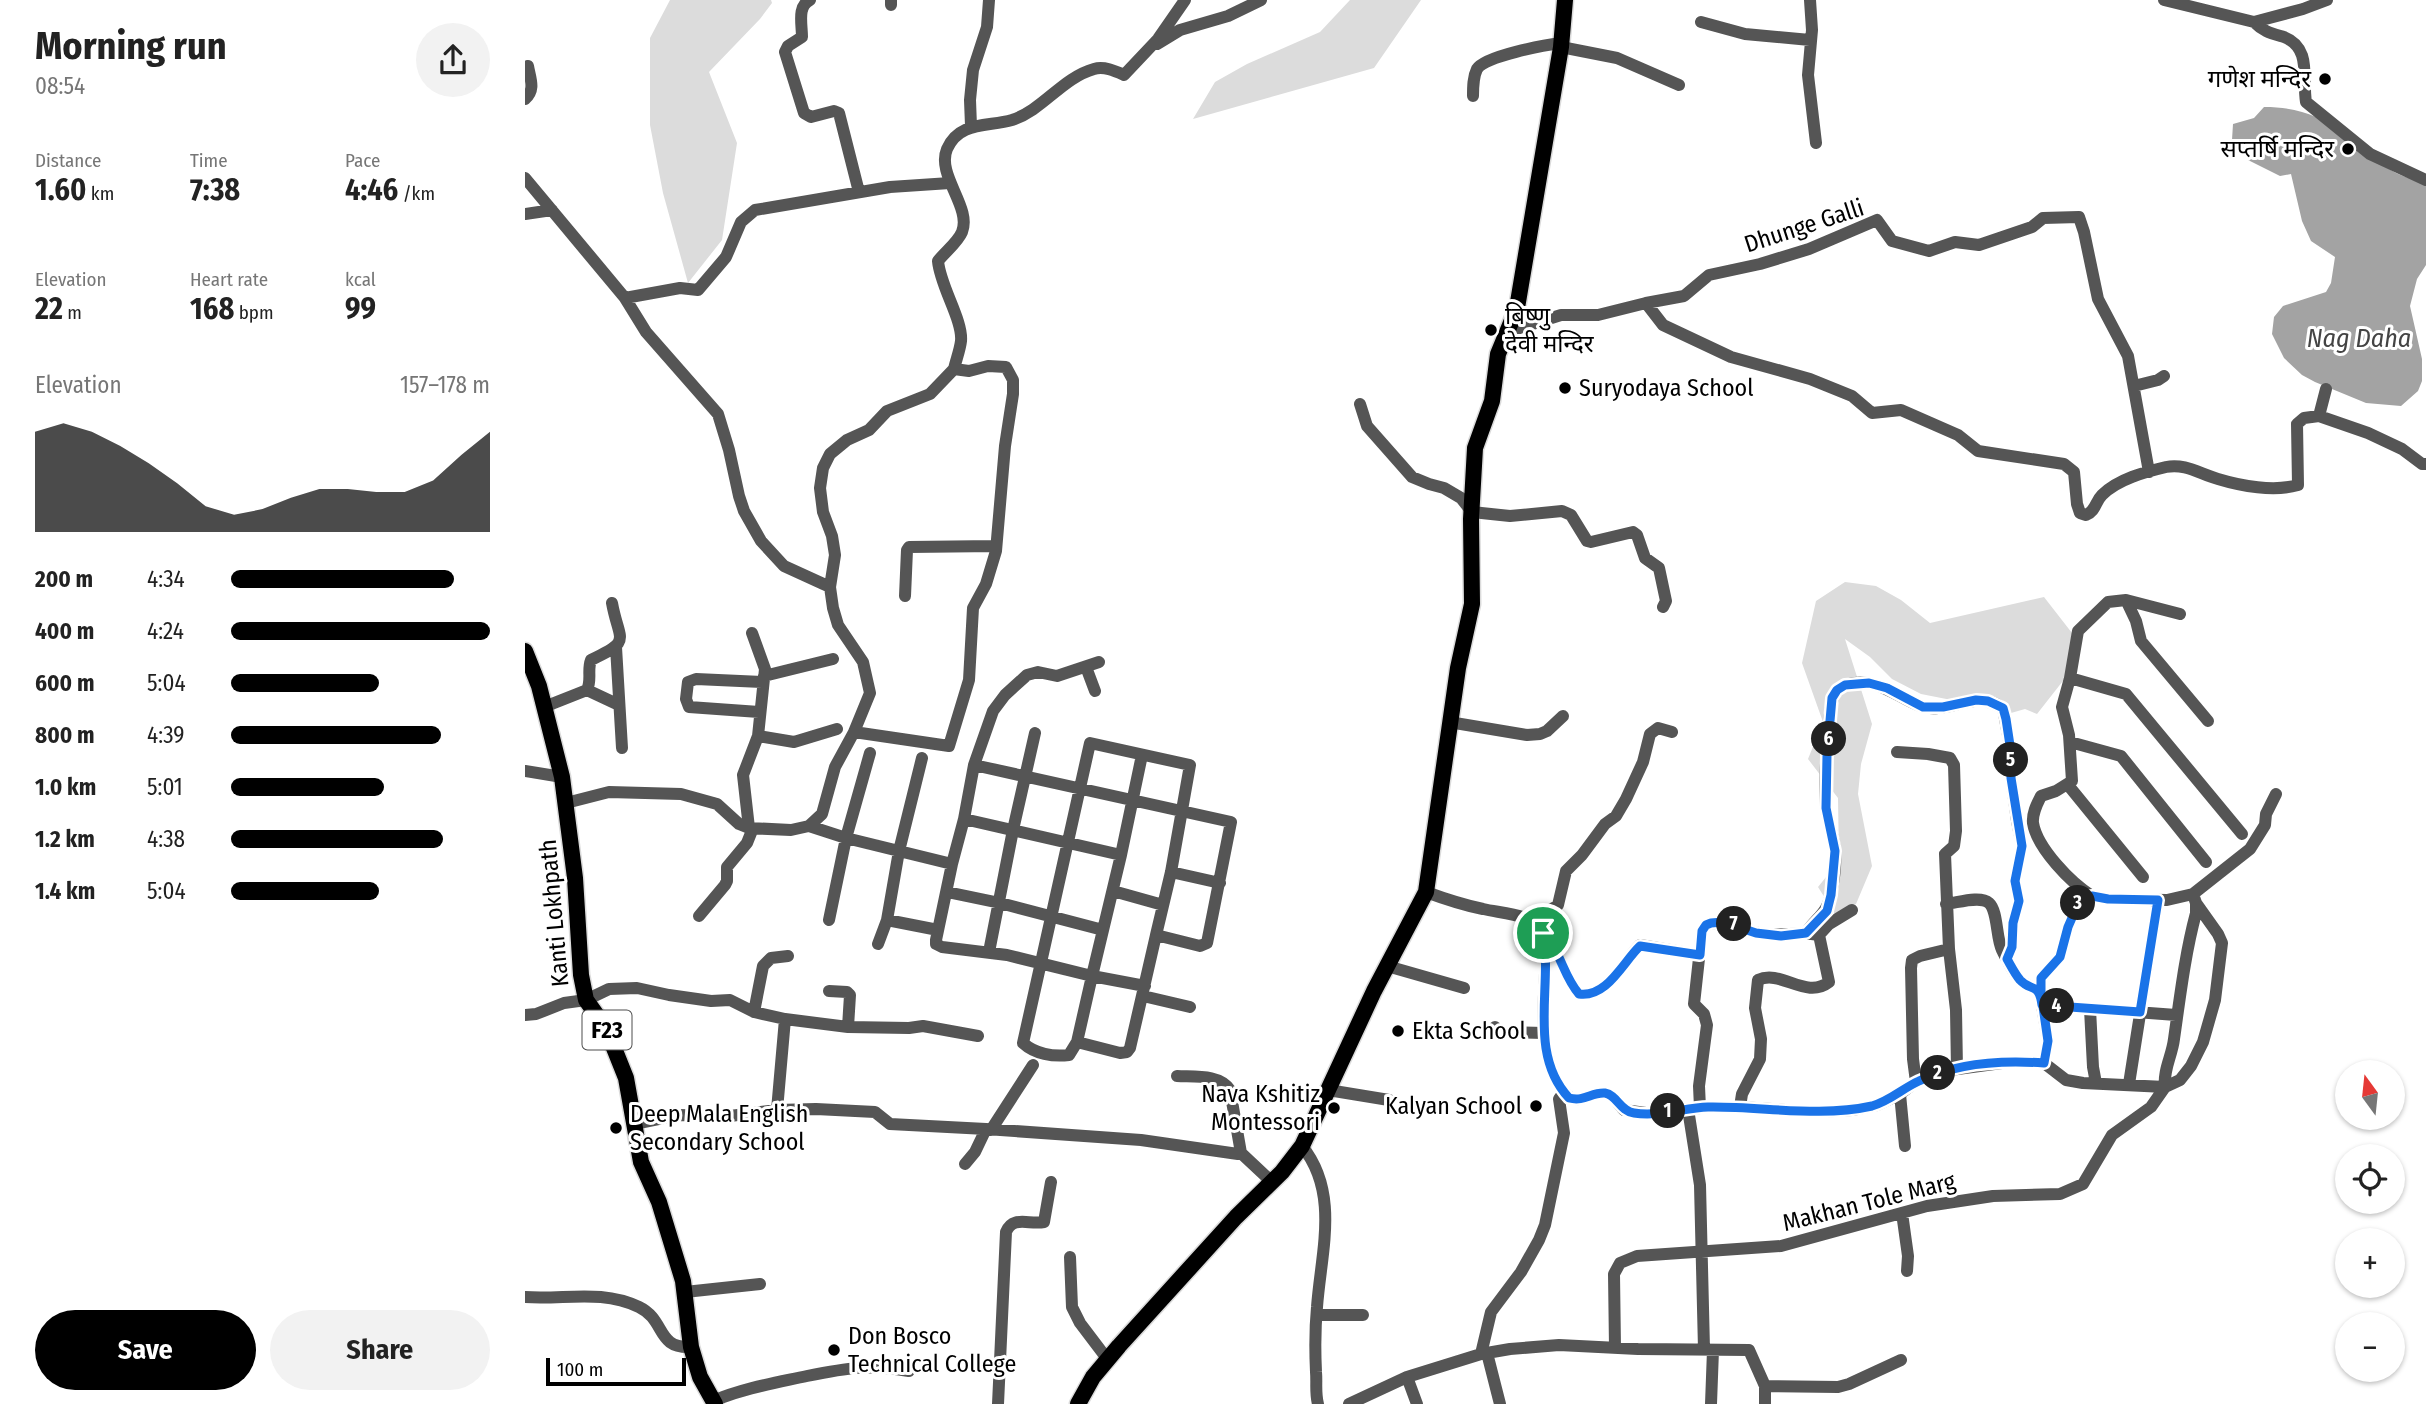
<!DOCTYPE html>
<meta charset="utf-8">
<style>
:root{--surface:#fff;--page:#f2f2f2;--text:#222;--muted:#767676;--accent:#000}
body{margin:0;font-family:"Fira Sans Condensed","Noto Sans Devanagari",sans-serif;background:var(--page);color:var(--text);height:100vh;display:flex;flex-direction:column;font-size:26px;white-space:nowrap}
*{box-sizing:border-box;margin:0}
p{font-size:23px;color:var(--muted)}
.icon{flex:none;width:38px;height:38px;fill:none;stroke:currentColor;stroke-width:2;stroke-linecap:round;stroke-linejoin:round}
.map{position:relative;flex:1;overflow:hidden}
.side{display:flex;flex-direction:column;background:var(--surface);width:525px}
.side>*{flex:none}
.needle{width:46px;rotate:345deg}
.tools{position:absolute;left:1810px;top:1060px;display:grid;gap:14px}
.tools a{display:grid;place-items:center;width:70px;height:70px;border-radius:50%;background:var(--surface);box-shadow:0 2px 5px #0004;font-size:35px}
.scale{position:absolute;left:21px;bottom:18px;width:140px;box-sizing:border-box;padding-left:7px;border:4px solid #000;border-top:0;font-size:19px;line-height:24px;white-space:nowrap;color:#000;-webkit-text-stroke:5px #fff;paint-order:stroke}
.pin{position:absolute;display:grid;place-items:center;width:60px;height:60px;color:#fff;margin:-30px;border:4px solid #fff;border-radius:50%;box-shadow:0 2px 7px #0007}
.km{position:absolute;width:35px;height:35px;margin:-18px;border-radius:50%;background:#222;color:#fff;font-size:19px;line-height:35px;text-align:center}
.round{display:grid;place-items:center;flex:none;width:74px;height:74px;border-radius:37px;background:var(--page)}
.overview{display:flex;align-items:center;justify-content:space-between;height:119px;padding:0 35px}
h1{font-size:38px;font-weight:700;line-height:52px}
.figures{display:grid;grid-template-columns:repeat(3,1fr);gap:10px;height:119px;padding:7px 35px}
.figures div{display:grid;align-content:center}
.figures b{font-size:30px;font-weight:700}
.figures small{font-size:19px;font-weight:400}
.figures p{font-size:19px}
.chart{height:196px;padding:14px 35px}
.chart p{display:flex;justify-content:space-between}
.chart svg{width:100%;height:126px;margin-top:7px;fill:var(--accent);opacity:.7}
.cta{display:flex;gap:14px;margin-top:auto;padding:14px 35px}
.cta a{flex:1;height:80px;border-radius:42px;background:var(--accent);color:#fff;font-size:28px;font-weight:700;line-height:80px;text-align:center}
.cta a+a{background:var(--page);color:var(--text)}
ul{padding:0 35px;list-style:none;font-size:23px}
li{display:grid;grid-template-columns:112px 84px 1fr;align-items:center;height:52px}
li i{height:18px;border-radius:9px;background:var(--accent)}
main{display:flex;flex:1;min-height:0}
.map>svg:first-child{display:block}
.green{fill:#dcdcdc}
.water{fill:#a3a3a3}
.lines{fill:none;stroke-linecap:round;stroke-linejoin:round}
.major-casing{stroke:#dbdbdb;stroke-width:19}
.minor{stroke:#555;stroke-width:12}
.major{stroke:#000;stroke-width:16}
.route-casing{stroke:#fff;stroke-width:14}
.route{stroke:#1a73e8;stroke-width:9}
.poi-dot{fill:#000;stroke:#fff;stroke-width:2.5}
.labels{text-anchor:middle;stroke-width:6;stroke-linejoin:round;paint-order:stroke}
.shield{fill:#fff;stroke:#4c4c4c;stroke-width:2}
.shield-label{font-size:23px;font-weight:bold;fill:#000}
.poi-label{font-size:24px;fill:#000;stroke:#fff;text-anchor:start}
.street-label{font-size:24px;fill:#000;stroke:#fff}
.water-label{font-size:26px;font-style:italic;fill:#444;stroke:#fff}
</style>
<main>
<section class="side">
<div class="overview"><div><h1>Morning run</h1><p>08:54</p></div><a class="round"><svg class="icon" aria-label="share" viewBox="0 0 24 24"><path d="M12 15V3M7 8l5-5 5 5M5 13v7h14v-7"/></svg></a></div>
<div class="figures">
<div><p>Distance</p><b>1.60<small> km</small></b></div>
<div><p>Time</p><b>7:38</b></div>
<div><p>Pace</p><b>4:46<small> /km</small></b></div>
</div>
<div class="figures">
<div><p>Elevation</p><b>22<small> m</small></b></div>
<div><p>Heart rate</p><b>168<small> bpm</small></b></div>
<div><p>kcal</p><b>99</b></div>
</div>
<div class="chart"><p><span>Elevation</span>157–178 m</p>
<svg viewBox="0 0 160 44" preserveAspectRatio="none"><path d="M0 44V9L10 6L20 9L30 14L40 20L50 27L60 35L70 38L80 36L90 32L100 29L110 29L120 30L130 30L140 26L150 17L160 9V44z"/></svg>
</div>
<ul>
<li><b>200 m</b>4:34<i style="width:86%"></i></li>
<li><b>400 m</b>4:24<i style="width:100%"></i></li>
<li><b>600 m</b>5:04<i style="width:57%"></i></li>
<li><b>800 m</b>4:39<i style="width:81%"></i></li>
<li><b>1.0 km</b>5:01<i style="width:59%"></i></li>
<li><b>1.2 km</b>4:38<i style="width:82%"></i></li>
<li><b>1.4 km</b>5:04<i style="width:57%"></i></li>
</ul>
<div class="cta"><a>Save</a><a>Share</a></div>
</section>
<div class="map">
<svg width="1901" height="1404" viewBox="0 0 1901 1404">
<rect width="100%" height="100%" fill="#fff"/>
<path class="green" d="M 145,0 L 246,0 L 247,3 L 235,19 L 184,72 L 212,143 L 197,240 L 163,283 L 138,193 L 125,125 L 125,38 Z
M 825,0 L 896,0 L 849,68 L 668,119 L 690,82 L 722,64 L 795,32 Z
M 1320,582 L 1351,586 L 1376,600 L 1405,623 L 1519,597 L 1547,633 L 1541,677 L 1512,714 L 1500,709 L 1479,715 L 1457,706 L 1396,694 L 1367,679 L 1345,657 L 1320,639 L 1347,724 L 1336,764 L 1333,794 L 1347,866 L 1331,904 L 1310,914 L 1293,887 L 1314,861 L 1313,798 L 1283,759 L 1298,722 L 1277,663 L 1291,601 Z"/>
<path class="water" d="M 1739,107 C 1803,107 1817,139 1866,170 C 1877,177 1889,179 1901,184 L 1901,265 L 1892,279 L 1885,306 L 1897,359 L 1897,381 L 1893,391 L 1876,406 L 1841,403 L 1790,382 L 1777,375 L 1759,358 L 1747,334 L 1749,317 L 1758,306 L 1801,292 L 1806,283 L 1810,257 L 1786,241 L 1777,221 L 1766,174 L 1755,176 L 1723,160 L 1707,140 L 1708,124 L 1729,118 Z"/>
<g class="lines">
<g class="major-casing">
<path id="major" d="M 0,651 L 14,686 L 37,777 L 50,878 L 56,975 L 61,1000 L 81,1028 L 101,1078 L 116,1162 L 134,1202 L 158,1281 L 166,1347 L 175,1377 L 190,1404
M 553,1404 L 568,1377 L 594,1346 L 711,1217 L 757,1172 L 777,1146 L 849,991 L 901,892 L 933,668 L 947,604 L 946,519 L 950,448 L 967,401 L 973,354 L 992,308 L 1036,47 L 1040,0"/>
</g>
<path class="minor" d="M 285,0 C 272,6 277,24 277,37 L 263,46 L 260,52 L 279,113 L 286,117 L 309,111 L 314,113 L 334,192
M 1285,0 L 1287,30 L 1283,75 L 1291,143
M 1639,0 L 1729,22 L 1778,9 L 1802,0
M 366,5 L 366,0
M 1176,22 L 1220,34 L 1285,40
M 1729,22 C 1739,32 1745,33 1759,37 C 1787,48 1777,78 1781,102 L 1845,154 L 1901,180
M 632,44 L 655,30 L 703,16 L 736,0
M 1036,47 L 1092,58 L 1154,85
M 948,96 C 948,87 948,77 952,69 C 960,56 1020,45 1036,43
M 0,99 C 11,90 5,78 3,66
M 446,126 L 445,100 L 448,70 L 462,27 L 464,0
M 0,178 L 100,298 L 155,288 L 173,290 L 201,257 L 216,222 L 230,210 L 365,187 L 425,183
M 0,214 L 27,210
M 100,298 L 121,332 L 193,414 L 204,450 L 214,496 L 219,511 L 236,541 L 259,566 L 305,587
M 1121,303 L 1159,296 L 1184,275 L 1235,264 L 1284,249 L 1352,220 L 1367,241 L 1404,251 L 1430,242 L 1454,245 L 1507,227 L 1518,218 L 1554,217 L 1559,232 L 1573,299 L 1603,356 L 1624,472
M 982,332 L 1036,315 L 1073,315 L 1121,303 L 1138,325 L 1206,357 L 1285,379 L 1327,396 L 1347,413 L 1376,410 L 1433,435 L 1453,451 L 1539,464 L 1549,472 L 1552,504 L 1555,513 L 1561,515 C 1571,511 1570,502 1577,495 C 1593,479 1620,472 1641,467 C 1660,463 1675,474 1693,479 C 1716,486 1749,492 1773,485 L 1772,424 L 1779,418 L 1794,416 L 1843,433 L 1877,449 L 1897,464 L 1901,464
M 429,369 C 431,360 435,350 436,341 C 438,320 415,286 413,261 C 420,252 433,242 437,232 C 447,207 411,175 422,149 C 434,121 463,127 487,120 C 518,110 537,78 569,69 C 579,66 590,71 599,75 L 633,39 L 660,0
M 1609,386 L 1633,380 L 1639,376
M 835,404 L 842,426 L 887,477 L 904,484 L 919,488 L 936,498 L 947,512 L 985,516 L 1037,511 L 1046,515 L 1062,541 L 1066,542 L 1108,532 L 1112,535 L 1120,558 L 1134,568 L 1141,601 L 1138,607
M 1794,416 L 1801,389
M 380,596 L 382,550 L 384,547 L 471,546
M 1601,600 L 1611,621 L 1616,641 L 1683,721
M 91,647 L 97,748
M 561,667 L 570,691
M 239,676 L 308,659
M 1545,678 L 1601,694 L 1717,834
M 62,690 L 94,705
M 19,707 L 62,690 C 67,680 62,670 66,660 C 108,640 94,642 87,603
M 234,712 L 164,707 L 161,699 L 163,682 L 171,679 L 237,682
M 924,722 L 1002,735 L 1015,734 L 1022,731 L 1038,716
M 233,736 L 269,742 L 312,729
M 1545,742 L 1596,756 L 1681,862
M 1372,752 L 1403,754 L 1425,758 L 1429,765 L 1431,831 L 1429,846 L 1420,854 L 1424,949 L 1395,956 L 1387,960 L 1386,968 L 1388,1059 L 1391,1082
M 449,765 L 706,822 L 682,943 L 675,946 L 631,935 L 605,1048 L 602,1052 L 595,1053 L 552,1042 L 567,976 L 482,955 L 417,947 L 411,944 L 411,940 L 427,864 L 439,819 L 449,765 L 468,711 L 480,695 L 502,675 L 513,672 L 532,676 L 574,662
M 0,771 L 37,777
M 1543,785 L 1618,877
M 41,803 L 84,792 L 156,794 L 192,804 L 214,824 L 224,828 L 266,830 L 284,826 L 297,814 L 310,767 L 329,732 L 424,746 L 444,680 L 448,608 L 461,584 L 471,551 L 480,446 L 488,394 L 488,380 L 481,367 L 463,366 L 444,371 L 429,369 L 405,394 L 362,411 L 344,430 L 322,440 L 305,454 L 298,468 L 295,488 L 298,512 L 307,536 L 310,555 L 305,587 L 308,608 L 313,625 L 338,662 L 345,693 L 329,732
M 439,819 L 596,855 L 617,755
M 284,826 L 321,838 L 427,864
M 224,828 L 218,775 L 233,736 L 240,669 L 227,633
M 596,855 L 567,976 L 620,986
M 646,872 L 695,883
M 588,891 L 638,905
M 422,892 L 475,903 L 578,930
M 901,892 C 920,899 938,905 958,909 C 971,912 987,913 1000,918 C 1006,920 1017,929 1019,936 C 1023,947 1020,962 1020,973 C 1018,1011 1014,1062 1040,1093 C 1054,1110 1070,1086 1085,1095 C 1090,1098 1095,1106 1099,1110 L 1128,1114 L 1175,1108 L 1215,1107 L 1291,1112 L 1327,1110 L 1352,1105 L 1375,1094 L 1391,1082 L 1418,1071 L 1484,1062 L 1519,1063 L 1541,1080 L 1558,1083 L 1640,1087 C 1638,1070 1647,1056 1649,1039 C 1655,997 1660,954 1671,913 L 1671,903 L 1668,894
M 1567,896 C 1546,883 1512,848 1508,823 C 1507,813 1512,804 1516,796 L 1531,791 L 1547,781 L 1544,735 L 1537,707 L 1545,678 L 1553,631 L 1583,602 L 1601,600 L 1655,614
M 1421,904 C 1432,903 1455,895 1464,903 C 1473,911 1471,938 1477,950 C 1482,960 1489,975 1497,982 C 1504,987 1510,986 1515,993
M 174,916 L 200,885 L 202,881 L 202,867 L 222,843 L 228,828
M 1001,918 C 1011,913 1026,912 1033,905 L 1041,871 L 1057,855 L 1080,824 L 1091,816 L 1101,799 L 1118,762 L 1125,734 L 1133,728 L 1147,732
M 304,920 L 321,838 L 345,753
M 362,920 L 413,930
M 1281,933 C 1292,916 1302,915 1306,893 C 1309,880 1311,864 1310,851 C 1309,836 1303,823 1301,809 C 1299,791 1302,711 1309,696 C 1311,692 1315,687 1320,685 C 1349,675 1370,696 1395,706 C 1422,716 1452,688 1478,708 L 1486,752 L 1486,778 L 1492,821 L 1497,846 L 1490,881 L 1494,901 L 1488,924 L 1487,947 L 1482,959
M 1019,934 C 1036,951 1038,976 1054,994 C 1082,998 1098,962 1115,945 L 1175,955
M 353,944 L 362,920 L 374,851 L 397,758
M 1424,949 L 1431,1010 L 1432,1069
M 464,952 L 488,830 L 510,733
M 862,966 L 939,988
M 304,991 L 322,992 L 325,995 L 323,1027
M 618,996 L 665,1007
M 1517,1005 L 1651,1015
M 1565,1009 L 1568,1067 L 1571,1083
M 229,1012 L 238,966 L 246,958 L 263,956
M 0,1015 L 11,1014 L 39,1003 L 61,1000 L 84,989 L 112,988 L 144,995 L 186,1001 L 205,1000 L 229,1012 L 260,1019 L 323,1027 L 384,1028 L 398,1026 L 453,1036
M 970,1027 L 974,1031 L 980,1032 L 1019,1033
M 552,1042 L 544,1055 C 528,1057 510,1054 498,1043 L 565,743 L 665,765 L 646,872 L 631,935
M 1519,1063 L 1523,1042 L 1515,993 L 1516,978 L 1535,957 L 1543,927 L 1553,904 L 1558,899 L 1567,896 L 1583,899 L 1642,900 L 1668,894 L 1725,849 L 1740,825 L 1741,814 L 1751,794
M 652,1076 C 669,1077 695,1074 705,1090 L 716,1153 L 747,1182
M 1604,1084 L 1633,900
M 803,1090 L 864,1100
M 1375,1094 L 1380,1146
M 1215,1107 L 1217,1094 L 1235,1059 L 1236,1039 L 1230,1008 L 1233,980 C 1256,969 1281,1000 1304,982 L 1294,935 L 1304,924 L 1327,910
M 1175,1108 L 1174,1086 L 1182,1025 L 1179,1014 L 1169,1004 L 1177,931 L 1181,925 C 1201,918 1215,929 1234,933 C 1255,937 1274,931 1294,935
M 1163,1109 L 1175,1185 L 1179,1349
M 252,1110 L 260,1019
M 109,1124 L 153,1115 L 205,1116 L 252,1110 L 291,1109 L 350,1112 L 365,1124 L 461,1129
M 466,1130 L 508,1065
M 777,1146 C 815,1193 796,1252 792,1307 C 790,1328 790,1351 791,1372 C 792,1383 790,1393 793,1404
M 440,1164 L 450,1152 L 461,1129 L 616,1140 L 713,1154 L 716,1153
M 1377,1213 L 1383,1256 L 1382,1271
M 545,1257 L 547,1307 L 555,1323 L 583,1360
M 160,1292 L 235,1284
M 0,1297 C 39,1300 76,1289 114,1307 C 141,1320 131,1349 166,1347
M 792,1315 L 838,1315
M 1090,1348 L 1089,1274 L 1095,1263 L 1112,1256 L 1256,1246 L 1402,1206 L 1468,1196 L 1535,1194 L 1558,1184 L 1587,1135 L 1626,1107 L 1640,1087 L 1655,1080 L 1666,1066 L 1678,1042 L 1690,1000 L 1697,943 L 1693,934 L 1671,903
M 962,1353 L 975,1404
M 956,1354 L 966,1312 L 996,1272 L 1014,1240 L 1020,1225 L 1039,1133 L 1034,1099 L 1039,1092
M 882,1377 L 892,1404
M 1240,1386 L 1313,1387 L 1324,1384 L 1376,1360
M 188,1401 C 219,1388 250,1383 282,1376 C 322,1368 344,1364 384,1371
M 473,1404 L 481,1232 C 488,1215 504,1225 519,1222 L 526,1182
M 824,1404 L 882,1377 L 956,1354 L 985,1349 L 1034,1345 L 1113,1349 L 1224,1350 L 1240,1386 L 1240,1404
M 1186,1404 L 1188,1350"/>
<use href="#major" class="major"/>
</g>
<g class="lines">
<g class="route-casing">
<path id="route" d="M 1018,933 C 1028,986 1002,1053 1044,1098 C 1060,1102 1066,1092 1080,1093 C 1092,1095 1095,1111 1109,1113 C 1133,1117 1159,1108 1183,1107 C 1238,1106 1293,1118 1347,1106 C 1365,1101 1378,1088 1394,1081 C 1431,1063 1478,1060 1519,1063 L 1523,1041 L 1516,993 L 1516,978 L 1535,957 L 1543,927 L 1553,904 L 1558,899 L 1567,896 L 1583,899 L 1633,900 L 1615,1012 L 1517,1005 C 1514,982 1506,992 1495,980 C 1490,974 1486,966 1482,959 L 1487,947 L 1488,923 L 1494,901 L 1490,881 L 1497,846 L 1486,778 L 1486,752 L 1481,719 L 1478,708 L 1463,701 L 1451,700 L 1418,707 L 1398,707 L 1362,688 L 1344,683 L 1320,685 L 1312,690 L 1307,698 L 1302,755 L 1301,808 L 1310,851 L 1306,895 L 1302,911 L 1281,933 L 1256,936 L 1231,933 L 1198,922 L 1186,923 L 1181,925 L 1177,931 L 1175,955 L 1115,946 C 1098,962 1082,998 1054,994 C 1038,976 1036,951 1018,933"/>
</g>
<use href="#route" class="route"/>
</g>
<g class="poi-dot">
<circle cx="1800" cy="79" r="7"/>
<circle cx="1823" cy="149" r="7"/>
<circle cx="966" cy="330" r="7"/>
<circle cx="1040" cy="388" r="7"/>
<circle cx="873" cy="1031" r="7"/>
<circle cx="1011" cy="1106" r="7"/>
<circle cx="809" cy="1108" r="7"/>
<circle cx="91" cy="1128" r="7"/>
<circle cx="309" cy="1350" r="7"/>
</g>
<g class="labels">
<rect class="shield" x="57.5" y="1010.5" width="49" height="39" rx="5"/>
<g class="shield-label">
<text x="82" y="1038">F23</text>
</g>
<g class="poi-label">
<text x="1786" y="87" text-anchor="end">गणेश मन्दिर</text>
<text x="1809" y="157" text-anchor="end">सप्तर्षि मन्दिर</text>
<text x="980" y="324">बिष्णु<tspan x="980" dy="28">देवी मन्दिर</tspan></text>
<text x="1054" y="396">Suryodaya School</text>
<text x="887" y="1039">Ekta School</text>
<text x="795" y="1102" text-anchor="end">Nava Kshitiz<tspan x="795" dy="28">Montessori</tspan></text>
<text x="997" y="1114" text-anchor="end">Kalyan School</text>
<text x="105" y="1122">Deep Mala English<tspan x="105" dy="28">Secondary School</tspan></text>
<text x="323" y="1344">Don Bosco<tspan x="323" dy="28">Technical College</tspan></text>
</g>
<g class="street-label">
<text transform="translate(1279 226) rotate(-18)" y="8">Dhunge Galli</text>
<text transform="translate(29 913) rotate(-95)" y="8">Kanti Lokhpath</text>
<text transform="translate(1344 1202) rotate(-14)" y="8">Makhan Tole Marg</text>
</g>
<g class="water-label">
<text x="1834" y="347">Nag Daha</text>
</g>
</g>
</svg>
<div class="tools">
<a><svg class="needle" viewBox="-14 -14 28 28"><path d="M0-13l5 13h-10z" fill="#e53935"/><path d="M0 13l5-13h-10z" fill="#767676"/></svg></a>
<a><svg class="icon" aria-label="locate" viewBox="0 0 24 24"><circle cx="12" cy="12" r="6"/><path d="M12 2v4M12 18v4M2 12h4M18 12h4"/></svg></a>
<a>+</a>
<a>−</a>
</div>
<div class="scale">100 m</div>
<div class="pin" style="left:1018px;top:933px;background:#1e9e55"><svg class="icon" aria-label="arrive" viewBox="0 0 24 24"><path d="M6 21V4h12l-3 4 3 4H6"/></svg></div>
<b class="km" style="left:1143px;top:1111px">1</b>
<b class="km" style="left:1413px;top:1073px">2</b>
<b class="km" style="left:1553px;top:903px">3</b>
<b class="km" style="left:1532px;top:1006px">4</b>
<b class="km" style="left:1486px;top:760px">5</b>
<b class="km" style="left:1304px;top:739px">6</b>
<b class="km" style="left:1209px;top:924px">7</b>
</div>
</main>
